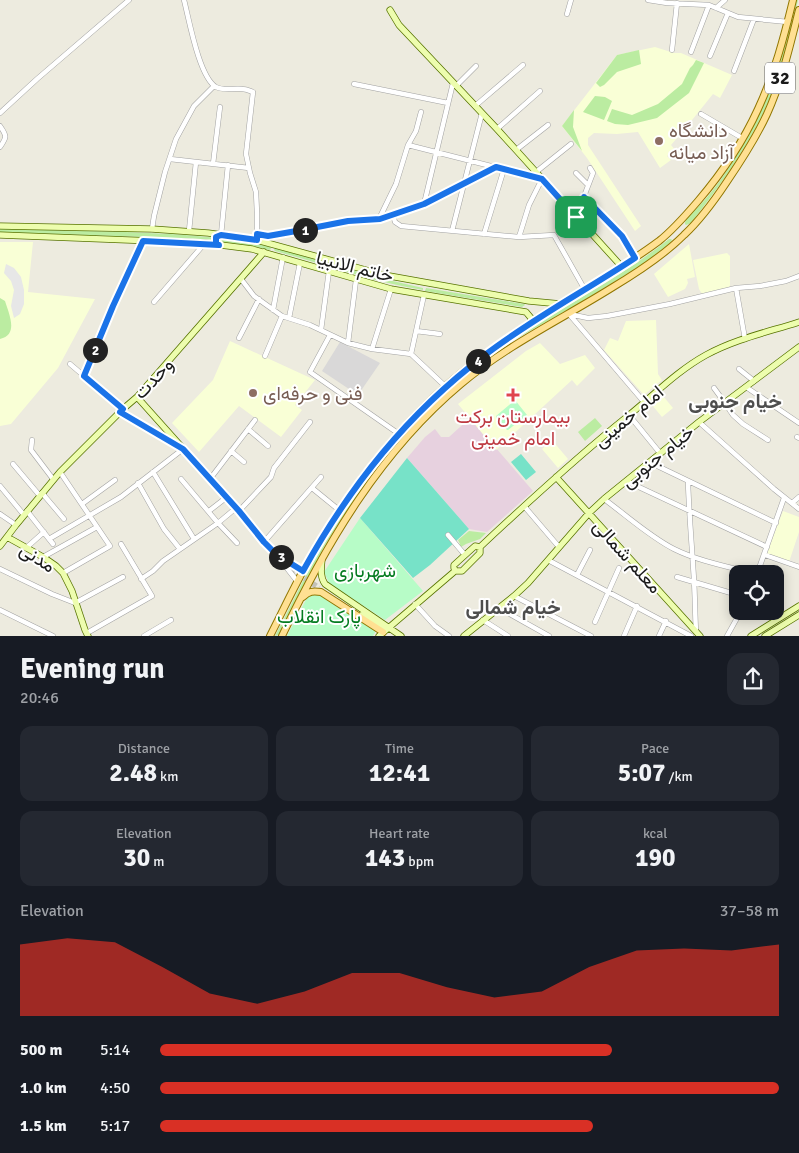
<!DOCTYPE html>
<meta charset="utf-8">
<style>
:root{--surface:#171b24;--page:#242831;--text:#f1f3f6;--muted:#9ea1a6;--accent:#d93025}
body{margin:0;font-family:Signika,Vazirmatn,sans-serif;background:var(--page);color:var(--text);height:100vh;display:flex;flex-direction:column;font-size:19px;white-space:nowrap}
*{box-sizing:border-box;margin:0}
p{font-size:16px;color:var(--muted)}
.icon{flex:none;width:28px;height:28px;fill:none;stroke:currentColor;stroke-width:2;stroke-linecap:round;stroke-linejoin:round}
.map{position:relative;height:636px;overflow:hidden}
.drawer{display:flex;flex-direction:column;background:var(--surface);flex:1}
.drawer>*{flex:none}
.tools{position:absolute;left:729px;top:565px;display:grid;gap:10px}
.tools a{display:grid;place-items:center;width:55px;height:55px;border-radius:10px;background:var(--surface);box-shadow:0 2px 12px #0003;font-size:25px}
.pin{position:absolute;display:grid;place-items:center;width:42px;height:42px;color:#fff;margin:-21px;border-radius:10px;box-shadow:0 2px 8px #0006}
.km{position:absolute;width:25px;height:25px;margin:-12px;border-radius:50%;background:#222;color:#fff;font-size:14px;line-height:25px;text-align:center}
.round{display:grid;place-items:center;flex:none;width:52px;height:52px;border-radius:15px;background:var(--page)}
.head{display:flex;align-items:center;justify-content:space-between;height:85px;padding:0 20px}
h1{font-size:28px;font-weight:700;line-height:38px}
.figures{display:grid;grid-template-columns:repeat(3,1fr);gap:8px;height:85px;padding:5px 20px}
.figures div{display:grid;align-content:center;border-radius:12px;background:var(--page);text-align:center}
.figures b{font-size:25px;font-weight:700}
.figures small{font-size:14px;font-weight:400}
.figures p{font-size:14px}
.chart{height:140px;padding:10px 20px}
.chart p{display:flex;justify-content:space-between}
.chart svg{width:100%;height:90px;margin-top:5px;fill:var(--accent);opacity:.7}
ul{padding:0 20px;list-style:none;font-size:16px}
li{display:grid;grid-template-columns:80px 60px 1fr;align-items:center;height:38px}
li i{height:12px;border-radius:6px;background:var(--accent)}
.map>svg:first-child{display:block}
.residential{fill:#d9d8d8}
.industrial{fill:#e7d1df}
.education{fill:#f9ffd6}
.grass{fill:#bbeca1}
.park{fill:#b7fcc7}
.pitch{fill:#77e2c8}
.parking{fill:#e7e7e7}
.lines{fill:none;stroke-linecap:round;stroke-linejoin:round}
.secondary-tunnel{stroke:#c3c1b8;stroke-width:5.5;stroke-dasharray:5.5 3;stroke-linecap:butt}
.street-casing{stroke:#a2a2a2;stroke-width:5.5}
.secondary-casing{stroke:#577300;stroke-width:7}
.primary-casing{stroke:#917600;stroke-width:8}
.street{stroke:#fff;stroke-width:4.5}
.secondary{stroke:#edfdae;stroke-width:5.5}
.primary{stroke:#ffe092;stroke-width:6}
.route-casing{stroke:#fff;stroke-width:10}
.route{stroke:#1a73e8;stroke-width:6}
.education-dot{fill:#8d6e63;stroke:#fff;stroke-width:2}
.health-dot{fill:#e0444e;stroke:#fff;stroke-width:2}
.labels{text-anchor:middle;stroke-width:4;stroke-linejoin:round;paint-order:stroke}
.shield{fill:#fff;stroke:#5f5f5f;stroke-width:1}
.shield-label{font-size:18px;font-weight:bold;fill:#1b1b1b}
.education-label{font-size:19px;fill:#785e54;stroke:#fff;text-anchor:start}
.street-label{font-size:19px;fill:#1b1b1b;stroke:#fff}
.health-label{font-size:19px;fill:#be3a42;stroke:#fff}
.park-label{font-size:19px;fill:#057c20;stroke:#fff}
.neighbourhood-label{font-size:20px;font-weight:bold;fill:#4e4e4e;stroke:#fff}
</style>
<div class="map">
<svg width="799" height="636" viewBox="0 0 799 636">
<rect width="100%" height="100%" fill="#edebdf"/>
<path class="residential" d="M 340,342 L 380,363 L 358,395 L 322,371 Z"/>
<path class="industrial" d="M 470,418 L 533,491 L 487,532 L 469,529 L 407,458 L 425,437 L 435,429 L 441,437 L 449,437 Z"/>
<path class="education" d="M 655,47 L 674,53 L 681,53 L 732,75 L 720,98 L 713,94 L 684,130 L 671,145 L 675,150 L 667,156 L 671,160 L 660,168 L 638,132 L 617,134 L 594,133 L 588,138 L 588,145 L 641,226 L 635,231 L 587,158 L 562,126 L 617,55 Z
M 0,242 L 33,242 L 28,292 L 95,299 L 58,368 L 11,424 L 0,426 Z
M 689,244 L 695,277 L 687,279 L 688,283 L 685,289 L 668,297 L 654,274 Z
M 727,253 L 730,256 L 730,286 L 727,289 L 702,294 L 699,289 L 693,260 Z
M 656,320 L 658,374 L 662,380 L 644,395 L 604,350 L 610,338 L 618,341 L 626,321 Z
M 230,341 L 315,380 L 295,405 L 302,410 L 281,437 L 239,406 L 199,452 L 172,423 L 213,380 Z
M 540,343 L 560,364 L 585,355 L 595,368 L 577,386 L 572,380 L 496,450 L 458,404 L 526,351 Z
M 663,396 L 673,408 L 662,417 L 652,405 Z
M 552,440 L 568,459 L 558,468 L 542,449 Z
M 783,511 L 799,517 L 799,532 L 789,562 L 767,553 Z"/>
<path class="grass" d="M 796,0 L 798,0 C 790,36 782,73 766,107 C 747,149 719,187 691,223 L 686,225 L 685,224 C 685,217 693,212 698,207 C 712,193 723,177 733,161 C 767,109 783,59 796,0 Z
M 639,50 L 641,64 L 617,72 L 604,85 L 600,87 L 596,83 L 617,55 Z
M 696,60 L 704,63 L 689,93 L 657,118 L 628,125 L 615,124 L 607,121 L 612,109 L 632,115 L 658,104 L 682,84 L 690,68 L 693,65 Z
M 595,96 L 605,97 L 612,101 L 604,120 L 583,112 Z
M 574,110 L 573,127 L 582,151 L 562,126 Z
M 0,228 C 42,230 84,231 126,232 C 175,234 223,236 270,247 L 271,249 L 269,250 L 253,246 L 203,239 L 0,232 Z
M 669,239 L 671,239 L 672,240 L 670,243 L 643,264 L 578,304 L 514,340 L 489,358 L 473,370 L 429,410 L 412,427 L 393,449 L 367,482 L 338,524 L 324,547 L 279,635 L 275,636 C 293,602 309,567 328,535 C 338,517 350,501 362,485 C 400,433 444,386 497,349 C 519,334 542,321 565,307 C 601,286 636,265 669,239 Z
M 275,248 L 380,278 L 423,288 L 423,290 C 372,282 324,264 275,251 L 274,250 Z
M 426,288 L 524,304 L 525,305 L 522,307 L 425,291 Z
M 0,298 L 5,301 C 9,314 19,335 0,339 Z
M 595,418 L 602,426 L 585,441 L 578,432 Z
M 469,531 L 486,533 L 480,539 L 466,544 L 461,547 L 459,545 L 460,544 L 458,540 Z"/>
<path class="park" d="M 515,400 L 527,415 L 508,430 L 507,430 L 497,419 L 496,416 Z
M 360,518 L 423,591 L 385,620 L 329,583 L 324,572 Z
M 309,594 L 321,594 L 376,631 L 373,636 L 287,636 Z"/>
<path class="pitch" d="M 521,454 L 536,472 L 526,480 L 511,462 Z
M 407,458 L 469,529 L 430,565 L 413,578 L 360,518 Z"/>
<path class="parking" d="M 6,264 L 14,268 L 21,277 L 24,290 L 24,304 L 20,314 L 14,318 L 11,306 L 14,290 L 11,281 L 4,273 Z"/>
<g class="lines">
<path class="secondary-tunnel" d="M 285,562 L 299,574 L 319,588"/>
<g class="street-casing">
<path id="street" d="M 184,0 C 189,19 199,77 216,87 C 223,91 234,88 242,89 C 246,89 250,91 253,92 L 246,154 L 250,173 L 256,192 L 257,213 L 257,240
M 648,0 L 667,3 L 709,5 L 738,17 L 788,22
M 716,8 L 725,0
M 567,14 L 571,0
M 672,50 L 677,3
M 691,52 L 709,5
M 710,56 L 728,13
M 734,71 L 754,19
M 354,84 L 448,103
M 456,86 L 476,66
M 475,106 L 523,65
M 0,113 L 37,79 L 129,0
M 701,114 L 742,138
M 0,126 C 7,136 7,137 0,147
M 497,129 L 540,91
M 408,145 L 542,179 L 529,205 L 519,237
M 516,150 L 548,125
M 170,159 L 249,168
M 213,164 L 220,107
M 536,172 L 571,144
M 576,173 L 588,185
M 584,197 L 622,236 L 635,258
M 424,204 L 453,83
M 393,215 L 395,222 L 401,226 L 519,237 L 554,235 L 585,290
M 576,217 L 593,173 L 590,168
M 379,219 L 396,184 L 408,145 L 416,131 L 421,112
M 152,229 L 154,216 L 165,172 L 176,139 L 194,106 L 214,86
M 189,231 L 196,162
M 452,231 L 482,113
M 257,234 L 268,235 L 348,221 L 379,219 L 424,204 L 496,167
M 484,234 L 504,169
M 221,235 L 228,165
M 241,279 L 254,296 L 282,316 L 310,325 L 348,343 L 372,349 L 411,354 L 446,387
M 736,288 L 745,339
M 154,302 L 205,243
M 273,310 L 283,257
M 569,314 L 588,318 L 607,316 L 670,304 L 736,288 L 760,286 L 786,281 L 799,276
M 569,314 L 644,402
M 289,318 L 300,263
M 321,330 L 329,271
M 416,331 L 440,334
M 330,335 L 310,372 L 399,434
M 239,338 L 259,299
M 348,343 L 356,280
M 372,349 L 391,289
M 411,354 L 424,295
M 265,356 L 282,316
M 70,364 L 123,409
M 739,369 L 754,381
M 84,376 L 113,306 L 143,241
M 746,387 L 799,423
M 714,388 L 725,403 L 733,415 L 743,424 L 768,440
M 629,415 L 660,453
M 699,422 L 774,489 L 799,509
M 248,429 L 268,446
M 797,437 L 799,438
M 32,440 L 31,450 L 53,479
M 231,451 L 244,462
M 649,462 L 776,523
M 13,464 L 40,496
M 60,472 L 110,546 L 63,573
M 153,472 L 194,539
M 181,479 L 218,523 L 237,543
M 210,479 L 255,420
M 626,481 L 767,547
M 688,482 C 689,514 692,547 694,580 C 695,597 695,614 696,631
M 138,483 L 164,529 L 180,549
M 0,486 L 24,515
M 312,488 L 339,510
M 42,493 L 64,519
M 604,499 C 626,515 650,537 674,549 C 698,561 729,567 756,574
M 792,503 L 799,497
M 82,504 L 115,480
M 524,506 L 559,547
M 27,511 L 53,544
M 209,511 L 227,497
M 239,511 L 271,477 L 274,468 L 310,422
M 0,514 L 16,525
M 448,535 L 465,555
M 49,539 L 121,497 L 183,449
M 264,542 L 321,477
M 26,548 L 44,532
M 765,555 L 799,567
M 43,557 L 97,527
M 279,558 L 297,581
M 548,560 L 691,636
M 0,569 L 52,594 L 75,603 L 123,577
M 757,574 L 784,498
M 577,575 L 590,550
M 677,577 L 738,595
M 141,579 L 153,571 L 163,561 L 218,523 L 236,508
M 514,596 L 591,636
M 415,604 L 435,626 L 449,636
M 499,608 L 549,636
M 0,610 L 53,636
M 483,620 L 508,636
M 595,622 L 619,568
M 87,633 L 152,596 L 121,544
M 144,636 L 171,620
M 624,636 L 637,606
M 659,636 L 666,621
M 727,636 L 741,611"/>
</g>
<g class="secondary-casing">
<path id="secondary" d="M 390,10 L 399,25 L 497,129 L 622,267
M 0,226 L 152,229 L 208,233 L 253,239 L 384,275 L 529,301 L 561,304
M 0,235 L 205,243 L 252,249 L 391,289 L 526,312 L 531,318 L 530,324
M 137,397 L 239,511 L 264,542 L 277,555 L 303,571
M 120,412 L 177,445
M 556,477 L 700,636
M 7,537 L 43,557 L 56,566 L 63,573 L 72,591 L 85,630 L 88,636
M 0,546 L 16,525 L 60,472 L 123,409 L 137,397 L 264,252
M 475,546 L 480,547 L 480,553 L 462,571 L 455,571 L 454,568 L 454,565 Z
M 480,547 C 528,502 577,457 628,416 C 654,395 677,371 706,355 C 735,339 768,332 799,322
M 322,559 C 321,569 320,577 325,584 L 401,636
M 362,615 L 386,630
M 379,636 L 455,571
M 464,636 L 514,596 L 528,583 L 589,513 L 604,499 L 699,422 L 799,347
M 751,636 L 799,606
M 765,636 L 799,615"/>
</g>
<g class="primary-casing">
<path id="primary" d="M 303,597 C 309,591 313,591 321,592 L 383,632
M 270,636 C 287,603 302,569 322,538 C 356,481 399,428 448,384 C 482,354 521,329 559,305 C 593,284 627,265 659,241 C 673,230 686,215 698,201 C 721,174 743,142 758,109 C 774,75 784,37 793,0
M 282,636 C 327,542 381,451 461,384 C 507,345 562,319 613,287 C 638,272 664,255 684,235 C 700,220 714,201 726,183 C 741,161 756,138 767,114 C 782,81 790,45 799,10"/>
</g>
<use href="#street" class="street"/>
<use href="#secondary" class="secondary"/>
<use href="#primary" class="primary"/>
</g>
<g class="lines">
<g class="route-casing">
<path id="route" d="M 496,167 L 542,179 L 576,217 L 584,197 L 622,236 L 635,258 C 585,291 532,319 485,355 C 407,414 350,486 303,571 L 277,555 L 264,542 L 239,511 L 183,449 L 120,412 L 123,409 L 84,376 L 113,306 L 143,241 L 219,245 L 216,243 L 216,237 L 221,235 L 257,240 L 257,234 L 268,236 L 302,230 L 348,221 L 380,219 L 424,204 Z"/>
</g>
<use href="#route" class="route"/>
</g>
<g class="education-dot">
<circle cx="659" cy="141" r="5"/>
<circle cx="253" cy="393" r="5"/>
</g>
<path class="health-dot" d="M510.5 387.5h5v5h5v5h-5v5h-5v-5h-5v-5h5z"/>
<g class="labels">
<rect class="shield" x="765" y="62.5" width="30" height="31" rx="4"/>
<g class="shield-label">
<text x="780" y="84">32</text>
</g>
<g class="education-label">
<text x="669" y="137">دانشگاه<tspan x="669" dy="22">آزاد میانه</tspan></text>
<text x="263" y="400">فنی و حرفه‌ای</text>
</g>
<g class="street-label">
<text transform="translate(355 266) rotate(14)" y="7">خاتم الانبیا</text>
<text transform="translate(153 378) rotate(-47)" y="7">وحدت</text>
<text transform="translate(628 416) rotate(-40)" y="7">امام خمینی</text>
<text transform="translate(657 456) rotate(-39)" y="7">خیام جنوبی</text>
<text transform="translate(628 556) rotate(48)" y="7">معلم شمالی</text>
<text transform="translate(38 557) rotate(33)" y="7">مدنی</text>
</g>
<g class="health-label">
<text x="513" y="423">بیمارستان برکت<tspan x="513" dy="22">امام خمینی</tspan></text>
</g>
<g class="park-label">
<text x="365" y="577">شهربازی</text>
<text x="319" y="623">پارک انقلاب</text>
</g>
<g class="neighbourhood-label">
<text x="735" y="408">خیام جنوبی</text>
<text x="513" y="614">خیام شمالی</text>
</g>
</g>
</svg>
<div class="tools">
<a><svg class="icon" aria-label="locate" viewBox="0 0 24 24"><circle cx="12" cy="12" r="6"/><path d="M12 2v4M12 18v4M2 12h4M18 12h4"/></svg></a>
</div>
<div class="pin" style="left:576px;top:217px;background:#1e9e55"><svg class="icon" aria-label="arrive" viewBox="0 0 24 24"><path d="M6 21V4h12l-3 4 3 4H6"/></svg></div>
<b class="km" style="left:305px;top:230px">1</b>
<b class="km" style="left:95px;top:350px">2</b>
<b class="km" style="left:281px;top:557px">3</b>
<b class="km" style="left:478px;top:361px">4</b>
</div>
<section class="drawer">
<div class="head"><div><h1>Evening run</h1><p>20:46</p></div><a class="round"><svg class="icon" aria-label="share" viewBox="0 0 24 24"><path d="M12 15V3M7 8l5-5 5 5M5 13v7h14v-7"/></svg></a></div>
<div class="figures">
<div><p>Distance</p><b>2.48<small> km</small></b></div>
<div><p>Time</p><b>12:41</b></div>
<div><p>Pace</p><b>5:07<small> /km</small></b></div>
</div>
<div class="figures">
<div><p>Elevation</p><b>30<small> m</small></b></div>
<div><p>Heart rate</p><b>143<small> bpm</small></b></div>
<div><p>kcal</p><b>190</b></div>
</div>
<div class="chart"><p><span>Elevation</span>37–58 m</p>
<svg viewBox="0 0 160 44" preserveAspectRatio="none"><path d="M0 44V9L10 6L20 8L30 20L40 33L50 38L60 32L70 23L80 23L90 30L100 35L110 32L120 20L130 12L140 11L150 12L160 9V44z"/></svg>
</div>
<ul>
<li><b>500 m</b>5:14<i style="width:73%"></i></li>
<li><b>1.0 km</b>4:50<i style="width:100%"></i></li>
<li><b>1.5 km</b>5:17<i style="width:70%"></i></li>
</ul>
</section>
